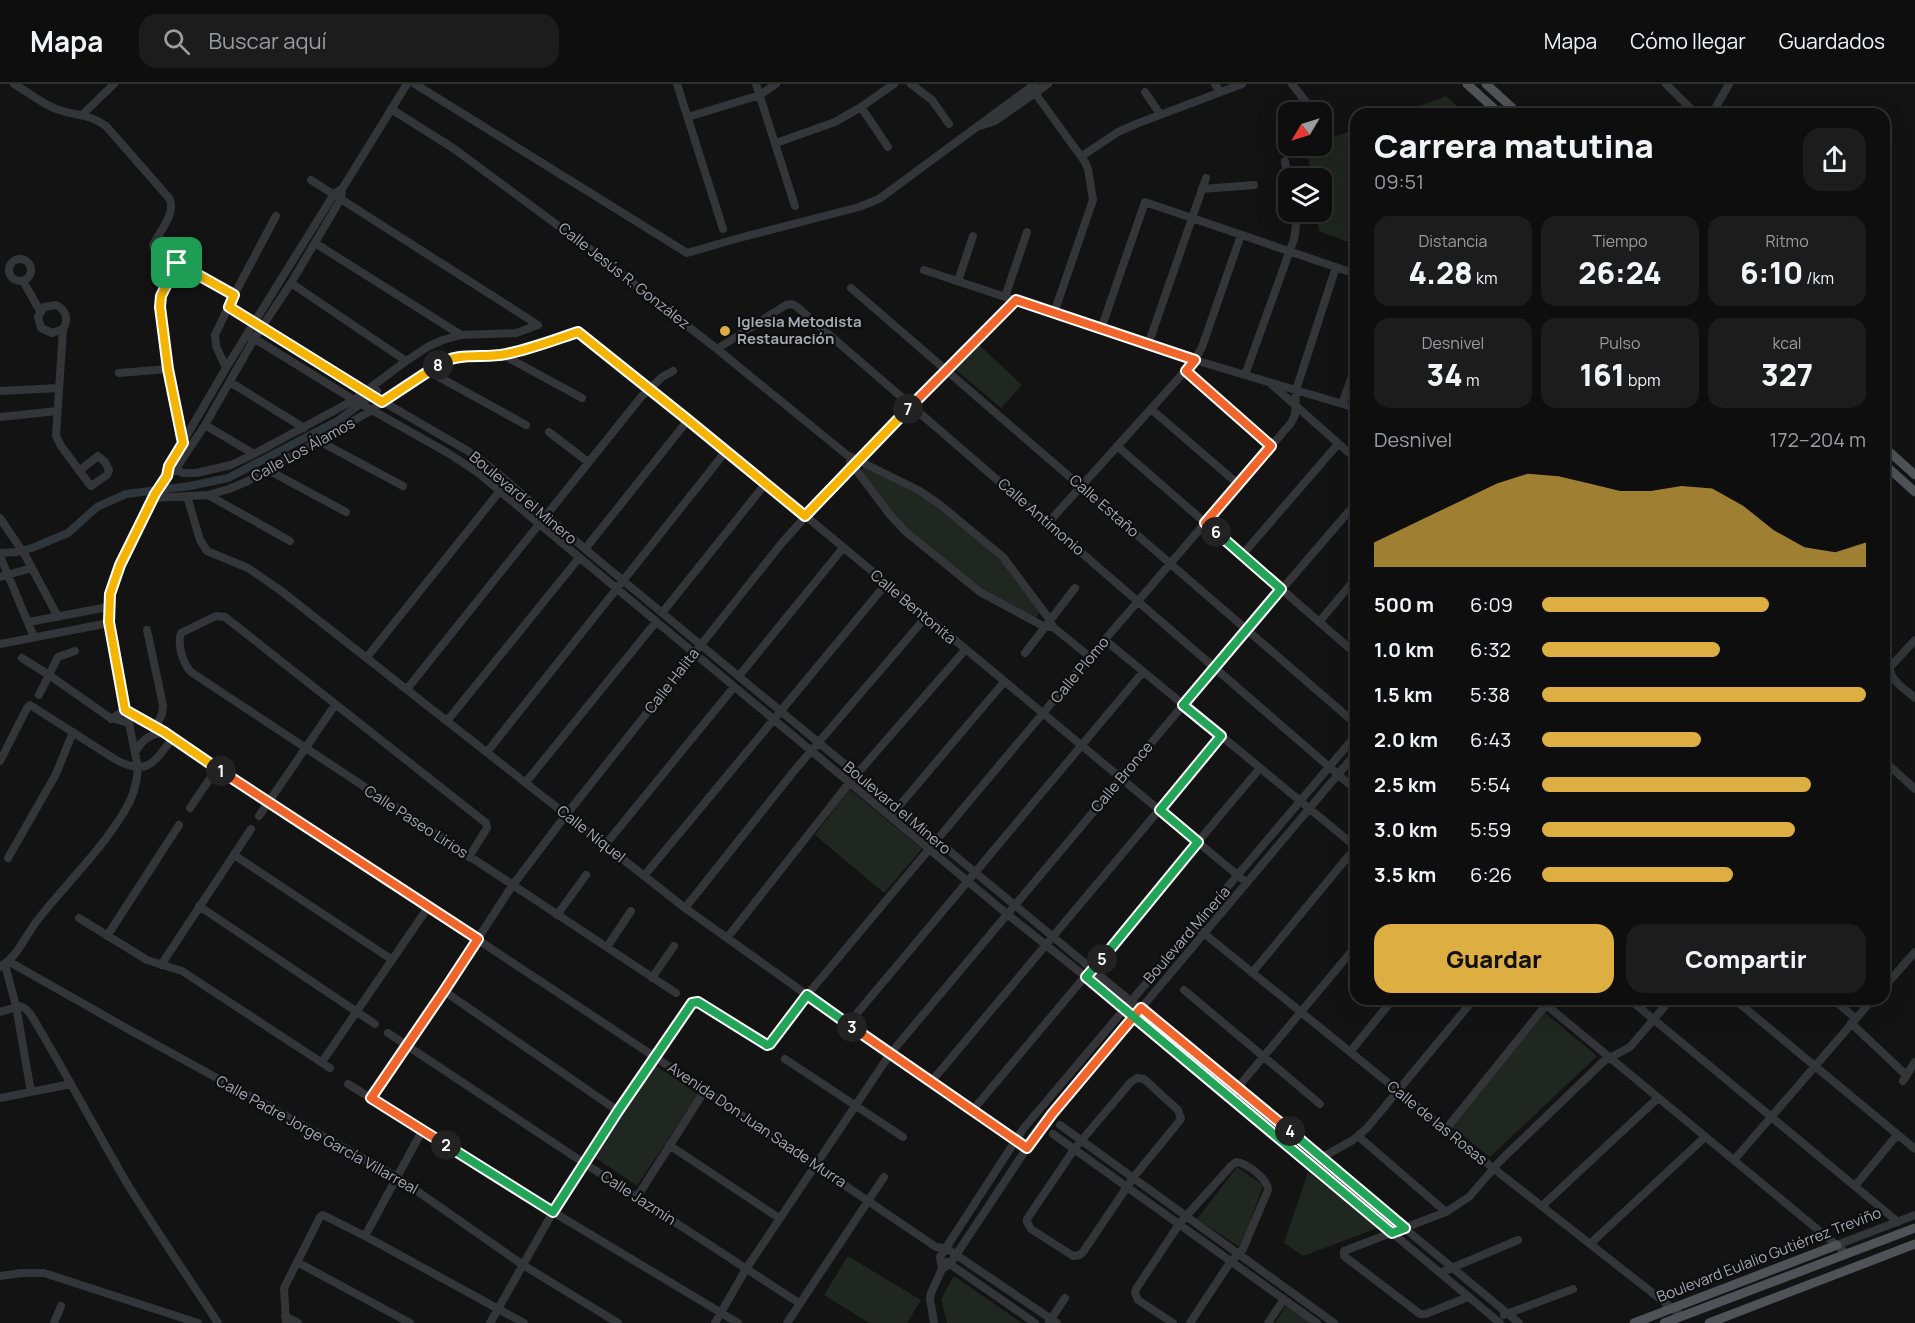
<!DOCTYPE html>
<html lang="es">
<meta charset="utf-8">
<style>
:root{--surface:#0e0e0f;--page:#1c1c1d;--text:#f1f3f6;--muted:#9b9c9e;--line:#2e2e2f;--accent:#ddaf42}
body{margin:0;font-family:Manrope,sans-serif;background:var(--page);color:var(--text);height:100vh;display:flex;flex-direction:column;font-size:22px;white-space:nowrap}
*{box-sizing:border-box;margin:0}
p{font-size:20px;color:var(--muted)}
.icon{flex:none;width:33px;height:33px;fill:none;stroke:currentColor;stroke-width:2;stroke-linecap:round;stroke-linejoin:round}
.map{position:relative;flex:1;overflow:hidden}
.sheet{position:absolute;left:1350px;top:24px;width:540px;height:897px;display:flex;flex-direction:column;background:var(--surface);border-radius:18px;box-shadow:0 6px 24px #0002,0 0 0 2px var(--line)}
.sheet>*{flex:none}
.needle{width:39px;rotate:232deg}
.controls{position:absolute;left:1278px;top:18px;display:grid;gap:12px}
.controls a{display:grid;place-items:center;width:54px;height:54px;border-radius:12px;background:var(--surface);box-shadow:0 6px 24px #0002,0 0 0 2px var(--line);font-size:30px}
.pin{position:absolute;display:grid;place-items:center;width:51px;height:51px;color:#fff;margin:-26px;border-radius:12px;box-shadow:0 3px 9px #0006}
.km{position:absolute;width:30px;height:30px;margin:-15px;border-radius:50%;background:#222;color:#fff;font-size:16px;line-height:30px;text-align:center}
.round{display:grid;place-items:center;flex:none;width:63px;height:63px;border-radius:18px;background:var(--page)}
.overview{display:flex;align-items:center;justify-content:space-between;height:102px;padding:0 24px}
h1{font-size:33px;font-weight:800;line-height:45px}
.stats{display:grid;grid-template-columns:repeat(3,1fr);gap:9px;height:102px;padding:6px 24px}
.stats div{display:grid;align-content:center;border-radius:15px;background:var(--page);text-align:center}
.stats b{font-size:30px;font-weight:800}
.stats small{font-size:16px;font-weight:400}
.stats p{font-size:16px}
.chart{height:168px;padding:12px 24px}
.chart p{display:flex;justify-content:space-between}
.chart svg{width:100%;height:108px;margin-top:6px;fill:var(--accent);opacity:.7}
.primary-button{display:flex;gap:12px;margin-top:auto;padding:12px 24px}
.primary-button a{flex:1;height:69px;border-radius:18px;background:var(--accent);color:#111;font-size:24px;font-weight:800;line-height:69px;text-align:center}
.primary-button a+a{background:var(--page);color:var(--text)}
ul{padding:0 24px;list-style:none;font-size:20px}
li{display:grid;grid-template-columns:96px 72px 1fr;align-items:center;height:45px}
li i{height:15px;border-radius:8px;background:var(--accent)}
header{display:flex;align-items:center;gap:36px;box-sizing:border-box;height:84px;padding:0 30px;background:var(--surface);border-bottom:2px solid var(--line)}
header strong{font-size:28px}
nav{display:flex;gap:33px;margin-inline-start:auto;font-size:21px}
.search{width:420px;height:54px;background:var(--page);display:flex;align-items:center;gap:15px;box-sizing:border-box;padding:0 21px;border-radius:18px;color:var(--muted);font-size:22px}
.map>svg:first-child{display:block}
.green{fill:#202620}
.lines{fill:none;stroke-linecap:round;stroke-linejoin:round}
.canal{stroke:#2e353b;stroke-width:8}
.minor{stroke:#343539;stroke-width:8}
.major{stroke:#515257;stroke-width:9}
.split-1-casing{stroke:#fff;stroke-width:12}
.split-2-casing{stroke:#fff;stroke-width:12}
.split-3-casing{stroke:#fff;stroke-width:12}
.split-4-casing{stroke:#fff;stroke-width:12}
.split-5-casing{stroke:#fff;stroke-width:12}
.split-6-casing{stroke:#fff;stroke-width:12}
.split-7-casing{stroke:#fff;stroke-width:12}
.split-8-casing{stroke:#fff;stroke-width:12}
.split-9-casing{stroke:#fff;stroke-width:12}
.split-1{stroke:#f5b400;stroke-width:8}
.split-2{stroke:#f0652b;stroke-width:8}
.split-3{stroke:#22a559;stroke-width:8}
.split-4{stroke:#f0652b;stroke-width:8}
.split-5{stroke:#22a559;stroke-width:8}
.split-6{stroke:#22a559;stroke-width:8}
.split-7{stroke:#f0652b;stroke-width:8}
.split-8{stroke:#f5b400;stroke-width:8}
.split-9{stroke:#f5b400;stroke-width:8}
.poi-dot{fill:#ddaf42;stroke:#0e0e0f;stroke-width:2}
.labels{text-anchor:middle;stroke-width:4.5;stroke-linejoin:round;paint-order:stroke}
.street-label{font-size:15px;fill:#a6a9b3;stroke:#0e0e0f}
.poi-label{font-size:15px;font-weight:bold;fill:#a6a9b3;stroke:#0e0e0f;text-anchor:start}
</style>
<header>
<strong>Mapa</strong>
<div class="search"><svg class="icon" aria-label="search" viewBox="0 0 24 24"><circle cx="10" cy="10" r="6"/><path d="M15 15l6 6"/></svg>Buscar aquí</div>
<nav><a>Mapa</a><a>Cómo llegar</a><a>Guardados</a></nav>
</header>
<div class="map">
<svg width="1915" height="1239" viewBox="0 0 1915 1239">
<rect width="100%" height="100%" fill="#131314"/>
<path class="green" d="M 1446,12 L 1466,30 L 1399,30 Z
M 1356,45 L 1356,161 L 1319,147 L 1316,128 L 1322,128 L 1322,94 L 1311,94 L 1307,62 L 1322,62 L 1322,57 Z
M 979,261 L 1022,301 L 1001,324 L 955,285 Z
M 863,383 L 927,415 L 1004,479 L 1040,528 L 1035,534 L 987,510 L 899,439 L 860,391 Z
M 849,705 L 922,765 L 884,809 L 815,751 Z
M 1545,929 L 1597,972 L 1490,1073 L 1452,1043 Z
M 654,980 L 698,1010 L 637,1102 L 593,1072 Z
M 1237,1083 L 1263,1101 L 1241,1164 L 1197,1135 Z
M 1308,1088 L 1378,1144 L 1303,1172 L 1284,1159 Z
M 848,1172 L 921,1216 L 907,1239 L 869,1239 L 824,1211 Z
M 954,1192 L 1022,1239 L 947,1239 L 941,1215 Z
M 1286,1221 L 1313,1239 L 1275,1239 Z"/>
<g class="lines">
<path class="canal" d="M 0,469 L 17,468 L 32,464 L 68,449 L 97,423 L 126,410 L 190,402 L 228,394 L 339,336 L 377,307"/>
<path class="minor" d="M 14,0 C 28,8 41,19 56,25 C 75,32 88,29 106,42 L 169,114 C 177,128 160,147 153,161 L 154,165 L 234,211
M 415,0 L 687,169 L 739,154 L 859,123 L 879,115 L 1035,0
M 677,0 L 723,145
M 756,0 L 795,122
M 911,0 L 932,16 L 949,40
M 1215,0 L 1220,8
M 1292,0 L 1309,22
M 1666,0 L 1696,30
M 1145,8 L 1160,30
M 1035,9 L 1085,78 L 1088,85 L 1093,116 L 1054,229
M 861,23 L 888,63
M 391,25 L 453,64 L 587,163 L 717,265 L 847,371 L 920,407 L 939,420 L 1003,473 L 1050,536 L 1053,543 L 1090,573
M 83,30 L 114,0
M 1712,30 L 1729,0
M 688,33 L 760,11 L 776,0
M 980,42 L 995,37 L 1048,0
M 776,59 L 835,38 L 861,23 L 894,0
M 1082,72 L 1118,48 L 1136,40 L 1242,0
M 1285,77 L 1288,95
M 311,96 L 538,241
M 1202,105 L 1254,101
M 315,159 L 461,251
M9 186a11 11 0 1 1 22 0a11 11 0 1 1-22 0Z
M 177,179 L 161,212 L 160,223 L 168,285 L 183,359
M 924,186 L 1195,276 L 1356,324
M 23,197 L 40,227
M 958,197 L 973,152
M 291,199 L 406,277
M 851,204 L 1356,640
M 1005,213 L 1027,148
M 229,223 L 382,317 L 468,367 L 494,386 L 585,465 L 1519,1239
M 63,245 L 52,249 L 41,244 L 38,233 L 44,223 L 56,221 C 66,226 69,235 63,245 L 56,352 L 61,362 L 90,401 L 91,402 L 107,391 L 109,386 L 105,378 L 98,372 L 79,387
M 1101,245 L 1145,118 L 1356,190
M 247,250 L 354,316 L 448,369 L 477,388 L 1007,830 L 1086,893 L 1500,1239
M 1148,261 L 1206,94
M 717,265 L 786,221 L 792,220 L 796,222 L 1356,706
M 503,271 L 582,314
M 226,284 L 216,262 L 215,251 L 234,211 L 276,132
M 428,287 L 526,341
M 1186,287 L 1271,362
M 119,289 L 168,285
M 1245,291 L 1294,155 L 1296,143 L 1294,128
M 230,298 L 304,344
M 1270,299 L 1356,375
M 0,307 L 59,304
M 1342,320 L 1356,281
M 1151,325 L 1238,400
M 0,333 L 57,327
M 205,341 L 254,370
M 549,348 L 588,378
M 319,357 L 403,402
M 1117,362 L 1356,570
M 850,378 L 891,432 L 906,448 L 980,508 L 1045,543 L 1053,543
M 171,384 L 183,389 L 196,389 L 231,381 L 254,370 L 354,316 L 406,277 L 429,262 L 443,256 L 461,251 L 516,249 L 538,241
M 268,386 L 346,428
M 167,392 L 169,382 L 226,284 L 334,110 L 342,105 L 407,0
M 208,411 L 290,457
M 187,412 L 200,456 L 207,467 L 248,484 L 280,506 L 685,824 L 890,970 L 1027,1064
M 153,414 L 208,411 L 229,405 L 248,397 L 372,326 C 389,311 432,280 453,274 C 470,269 487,273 503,271 C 529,268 554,256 578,248 L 766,399 L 1247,799
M 0,434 L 25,471 L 58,533
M 1048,439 L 1195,276 L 1202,263 L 1241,151
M 585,465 L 688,336
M 1242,471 L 1338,360
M 0,472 L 34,553
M 0,493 L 32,484
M 662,529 L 766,399
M 29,538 L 108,523
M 1319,538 L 1356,494
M 147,546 L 163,621 L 162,630 L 156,643
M 1105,556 L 1356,763
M 1915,556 L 1890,583 C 1889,596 1906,606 1915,614
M 0,560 L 109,539
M 1025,569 L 1075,504
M 367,573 L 499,408
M 22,574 L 49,591 L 109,633 L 128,639
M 739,592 L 843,464
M 407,605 L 641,313 L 662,293 L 673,287
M 39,611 L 58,573 L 75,567
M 111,635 L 125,626 L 164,648 L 655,973 L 936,1163 L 946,1164 L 1057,1239
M 447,637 L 579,474
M 487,668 L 726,367
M 135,669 C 142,655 149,651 164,648
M 0,677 L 27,624 L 30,621 L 118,677 C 150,692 154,677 173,654
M 1884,677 L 1915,705
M 526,698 L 656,538
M 190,724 L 217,684
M 894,728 L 1004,598
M 259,732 L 335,621
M 605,761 L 734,603
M 234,771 L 391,875
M 469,773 L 487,744 L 486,739 L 225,533 L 216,532 L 181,549 C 177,560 183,580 191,588 L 676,909
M 8,774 L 56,690 L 73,648
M 644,792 L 886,500
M 199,822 L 375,940
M 685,824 L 794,687 L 926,533
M 557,831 L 586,791
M 79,834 L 147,876 L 182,887 L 330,984
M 1195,842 L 1493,1084 L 1682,1232
M 107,852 L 179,741
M 727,854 L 849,699 L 965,566
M 607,863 L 631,827
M 8,877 L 126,944 L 397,1093 L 523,1181 L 618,1239
M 5,881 L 16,922 L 31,1008
M 161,881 L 251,745
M 0,883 C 18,873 27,848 40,833 C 68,798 101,766 124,728 C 133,714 137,700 138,684 L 109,539 L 110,510 L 113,498 L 155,410 L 167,392 L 175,386 L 205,341 L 254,255 L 291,199 L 332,130 L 341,114 L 342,105
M 1252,889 L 1356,763
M 652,894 L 674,862
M 1884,903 L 1915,868
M 1184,906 L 1320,1020
M 444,907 L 618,1027
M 1539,915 L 1846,1169
M 1629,915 L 1898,1138
M 1734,915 L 1915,1065
M 1833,915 L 1855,934
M 0,928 L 20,922 L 26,925 L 31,931 C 65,987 95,1045 128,1101 C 157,1148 188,1193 218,1239
M 1851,939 L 1906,991
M 848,940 L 1143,588
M 388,949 L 584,1079 L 799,1219
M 1350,968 L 1393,915
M 785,975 L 903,1053
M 322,978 L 429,822
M 1137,994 L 1144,995 L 1178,1026 L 1181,1035 L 1133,1094 L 1083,1168 L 1080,1171 L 1073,1172 L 1031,1145 L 1027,1138 L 1027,1135 L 1075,1064 L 1131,998 Z
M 1903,997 L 1915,978
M 931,998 L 1221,652
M 348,1000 L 553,1128 L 738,1239
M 1234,1008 L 1356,862
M 0,1014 L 71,1000
M 371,1014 L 444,907 L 512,802 L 566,731 L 781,460 L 839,395 L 1015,216
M 972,1027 L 1260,684
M 1060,1041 L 1334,1239
M 1446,1045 L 1546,921
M 1053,1050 L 1317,1239
M 1358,1052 L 1446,1128
M 669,1061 L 779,1134
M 1321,1074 L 1353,1056 L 1367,1044 L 1474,915
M 1734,1076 L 1873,915
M 1855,1102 L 1897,1051
M 637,1113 L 705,1006
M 1542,1122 L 1658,1014
M 365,1152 L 422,1047
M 1590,1160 L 1705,1053
M 1837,1161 L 1915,1131
M 297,1178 L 410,1239
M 947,1178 L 1035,1239
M 942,1185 L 940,1173 L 1023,1045 L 1356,651
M 1440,1189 L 1518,1156
M 0,1192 L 21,1189 L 44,1189 L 198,1239
M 1468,1213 L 1426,1230 L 1420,1230 L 1344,1172 L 1344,1167 L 1446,1128 L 1469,1113 L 1500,1077 L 1604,977 L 1630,963 L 1671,915
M 1504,1231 L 1573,1205
M 285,1232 L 298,1239
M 1049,1238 L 1065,1214
M 54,1239 L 61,1222
M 286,1239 L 284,1204 L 320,1133 L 323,1131 L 365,1152 L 524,1239
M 490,1239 L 553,1128 L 584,1079 L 690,921 L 698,918 L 765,961 L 770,960 L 807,911 L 1090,573 L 1291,339 L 1295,331 L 1296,306 L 1336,183
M 715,1239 L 746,1185 L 890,970 L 1215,583 L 1356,419
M 787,1239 L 884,1093
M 934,1239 L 930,1215 L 931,1209 L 942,1185 L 950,1180 L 956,1171 L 1027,1064 L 1052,1030 L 1356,669
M 1173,1239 L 1138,1216 L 1135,1209 L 1136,1205 L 1180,1139 L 1231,1082 L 1236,1078 C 1247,1079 1268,1095 1268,1106 L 1243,1165 L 1229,1180 L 1190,1239
M 1268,1239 L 1284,1215"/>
<path class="major" d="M 1467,0 L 1500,30
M 1486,0 L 1519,30
M 1884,363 L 1915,391
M 1884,380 L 1915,408
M 1634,1239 L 1837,1161
M 1664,1239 L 1915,1144
M 1709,1239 L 1915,1160"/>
</g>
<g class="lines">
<g class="split-1-casing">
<path id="split-1" d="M 177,179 L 161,212 L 160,223 L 168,285 L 183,359 L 169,382 L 167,392 L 155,410 L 120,481 L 110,510 L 109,538 L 125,626 L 164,648 L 221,687"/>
</g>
<g class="split-2-casing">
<path id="split-2" d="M 221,687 L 478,855 L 444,907 L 371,1014 L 446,1061"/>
</g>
<g class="split-3-casing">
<path id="split-3" d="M 446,1061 L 553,1128 L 618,1027 L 692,919 L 698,918 L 767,961 L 770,960 L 807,911 L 852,943"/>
</g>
<g class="split-4-casing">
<path id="split-4" d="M 852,943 L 1027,1064 L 1052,1030 L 1141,924 L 1290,1047"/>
</g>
<g class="split-5-casing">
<path id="split-5" d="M 1102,875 L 1086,893 L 1392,1149 L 1405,1144 L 1290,1047"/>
</g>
<g class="split-6-casing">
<path id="split-6" d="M 1102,875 L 1198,758 L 1160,726 L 1221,652 L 1183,621 L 1281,505 L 1216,448"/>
</g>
<g class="split-7-casing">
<path id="split-7" d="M 908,325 L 1016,216 L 1195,276 L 1186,287 L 1271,362 L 1205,439 L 1216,448"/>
</g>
<g class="split-8-casing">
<path id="split-8" d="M 438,281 C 459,267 483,275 506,270 C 531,265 554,256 578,248 L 688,336 L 805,432 L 908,325"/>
</g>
<g class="split-9-casing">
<path id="split-9" d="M 177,179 L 234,211 L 229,223 L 382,318 L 438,281"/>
</g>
<use href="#split-1" class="split-1"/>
<use href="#split-2" class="split-2"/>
<use href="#split-3" class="split-3"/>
<use href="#split-4" class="split-4"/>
<use href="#split-5" class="split-5"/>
<use href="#split-6" class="split-6"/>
<use href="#split-7" class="split-7"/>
<use href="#split-8" class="split-8"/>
<use href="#split-9" class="split-9"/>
</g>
<circle class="poi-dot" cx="725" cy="247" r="6"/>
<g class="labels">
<g class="street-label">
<text transform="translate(624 192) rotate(38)" y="5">Calle Jesús R. González</text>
<text transform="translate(303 366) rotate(-29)" y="5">Calle Los Álamos</text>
<text transform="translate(523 414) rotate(40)" y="5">Boulevard el Minero</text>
<text transform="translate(1104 422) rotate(41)" y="5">Calle Estaño</text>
<text transform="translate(1041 433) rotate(41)" y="5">Calle Antimonio</text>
<text transform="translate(913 523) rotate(40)" y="5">Calle Bentonita</text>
<text transform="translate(1080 586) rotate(-50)" y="5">Calle Plomo</text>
<text transform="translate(672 597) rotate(-52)" y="5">Calle Halita</text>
<text transform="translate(1122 693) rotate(-50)" y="5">Calle Bronce</text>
<text transform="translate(897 724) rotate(40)" y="5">Boulevard el Minero</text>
<text transform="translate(416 738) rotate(33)" y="5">Calle Paseo Lirios</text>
<text transform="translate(591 750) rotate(38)" y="5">Calle Níquel</text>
<text transform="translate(1187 851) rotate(-49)" y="5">Boulevard Minería</text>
<text transform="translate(1437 1039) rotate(39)" y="5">Calle de las Rosas</text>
<text transform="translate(757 1041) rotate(34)" y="5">Avenida Don Juan Saade Murra</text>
<text transform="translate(317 1051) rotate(29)" y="5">Calle Padre Jorge García Villarreal</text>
<text transform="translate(638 1114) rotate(33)" y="5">Calle Jazmín</text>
<text transform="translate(1769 1171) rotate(-21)" y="5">Boulevard Eulalio Gutiérrez Treviño</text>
</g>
<g class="poi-label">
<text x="737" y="243">Iglesia Metodista<tspan x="737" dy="17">Restauración</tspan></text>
</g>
</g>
</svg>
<div class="controls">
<a><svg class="needle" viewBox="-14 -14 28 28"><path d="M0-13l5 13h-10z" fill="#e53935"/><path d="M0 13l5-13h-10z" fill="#9b9c9e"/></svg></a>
<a><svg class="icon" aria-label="layers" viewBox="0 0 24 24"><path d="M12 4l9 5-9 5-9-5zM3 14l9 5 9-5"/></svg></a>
</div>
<div class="pin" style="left:177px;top:179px;background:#1e9e55"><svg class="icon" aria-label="arrive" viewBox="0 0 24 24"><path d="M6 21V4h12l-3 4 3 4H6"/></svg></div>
<b class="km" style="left:221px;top:687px">1</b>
<b class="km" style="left:446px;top:1061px">2</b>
<b class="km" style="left:852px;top:943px">3</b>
<b class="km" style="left:1290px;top:1047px">4</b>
<b class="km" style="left:1102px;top:875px">5</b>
<b class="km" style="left:1216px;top:448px">6</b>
<b class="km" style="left:908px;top:325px">7</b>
<b class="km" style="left:438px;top:281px">8</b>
<section class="sheet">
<div class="overview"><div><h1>Carrera matutina</h1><p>09:51</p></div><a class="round"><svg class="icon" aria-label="share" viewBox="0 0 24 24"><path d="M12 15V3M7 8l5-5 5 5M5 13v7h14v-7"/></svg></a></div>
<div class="stats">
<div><p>Distancia</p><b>4.28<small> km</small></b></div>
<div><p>Tiempo</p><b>26:24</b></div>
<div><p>Ritmo</p><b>6:10<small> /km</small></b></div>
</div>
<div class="stats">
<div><p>Desnivel</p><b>34<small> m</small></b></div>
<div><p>Pulso</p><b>161<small> bpm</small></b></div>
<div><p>kcal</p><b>327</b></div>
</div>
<div class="chart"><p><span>Desnivel</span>172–204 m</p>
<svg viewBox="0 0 160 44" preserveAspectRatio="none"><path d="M0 44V34L10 28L20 22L30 16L40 10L50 6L60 7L70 10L80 13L90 13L100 11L110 12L120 19L130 29L140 36L150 38L160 34V44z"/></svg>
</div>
<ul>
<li><b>500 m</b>6:09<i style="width:70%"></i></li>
<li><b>1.0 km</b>6:32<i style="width:55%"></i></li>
<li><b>1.5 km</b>5:38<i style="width:100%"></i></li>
<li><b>2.0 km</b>6:43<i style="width:49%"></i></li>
<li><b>2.5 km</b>5:54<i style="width:83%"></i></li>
<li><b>3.0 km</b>5:59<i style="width:78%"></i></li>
<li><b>3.5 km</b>6:26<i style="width:59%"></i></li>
</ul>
<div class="primary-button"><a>Guardar</a><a>Compartir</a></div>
</section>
</div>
